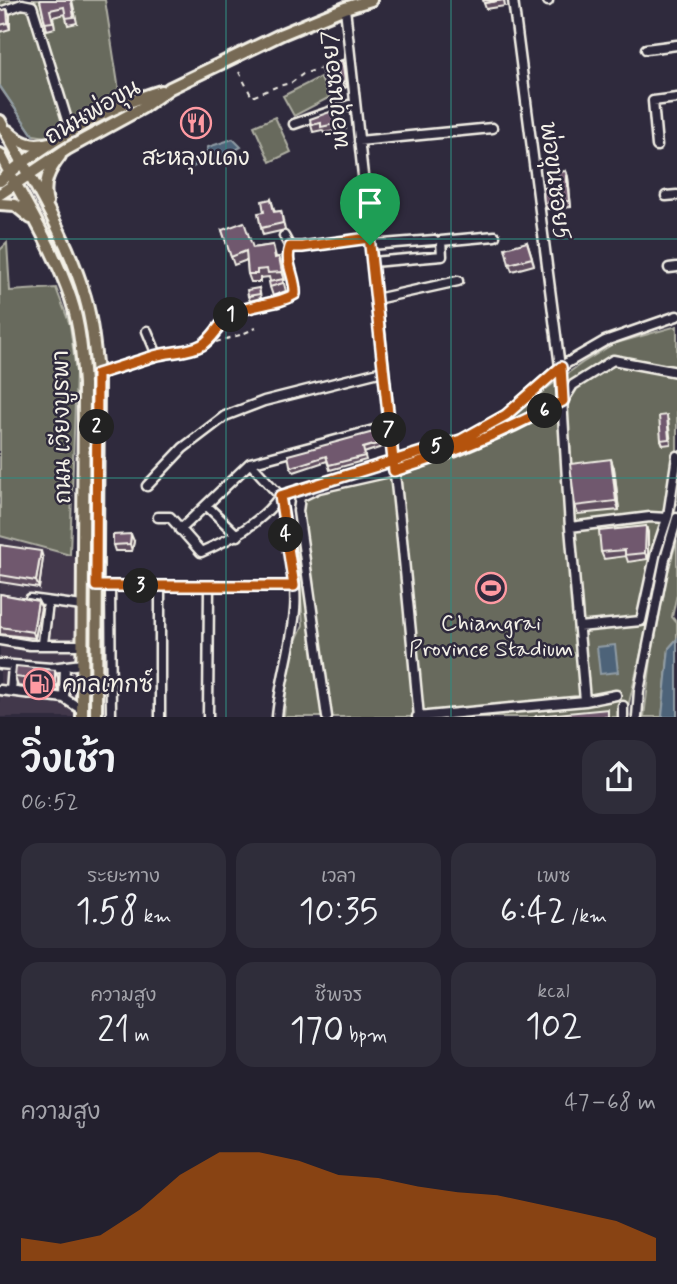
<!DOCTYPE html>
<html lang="th">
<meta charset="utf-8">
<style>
:root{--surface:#23202e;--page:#2f2d3a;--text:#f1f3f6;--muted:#a3a3aa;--accent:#b45309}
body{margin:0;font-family:Mynerve,"Playpen Sans Thai",sans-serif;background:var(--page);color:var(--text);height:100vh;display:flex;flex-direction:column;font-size:26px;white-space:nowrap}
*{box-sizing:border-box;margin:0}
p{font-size:23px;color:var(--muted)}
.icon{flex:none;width:38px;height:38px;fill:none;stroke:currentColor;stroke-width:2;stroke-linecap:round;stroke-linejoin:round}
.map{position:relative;height:717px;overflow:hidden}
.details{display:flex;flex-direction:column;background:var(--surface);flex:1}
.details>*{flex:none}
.pin{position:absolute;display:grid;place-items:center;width:60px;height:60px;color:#fff;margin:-72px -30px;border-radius:50% 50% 50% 0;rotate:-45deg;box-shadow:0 0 7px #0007}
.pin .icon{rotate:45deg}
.km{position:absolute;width:35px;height:35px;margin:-18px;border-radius:50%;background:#222;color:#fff;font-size:19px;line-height:35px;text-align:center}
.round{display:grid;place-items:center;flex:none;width:74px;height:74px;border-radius:21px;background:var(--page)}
.head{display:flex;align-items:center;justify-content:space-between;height:119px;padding:0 21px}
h1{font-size:38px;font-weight:600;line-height:52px}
.stats{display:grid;grid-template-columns:repeat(3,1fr);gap:10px;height:119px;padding:7px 21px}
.stats div{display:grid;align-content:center;border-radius:18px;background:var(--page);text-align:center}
.stats b{font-size:35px;font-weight:600}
.stats small{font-size:19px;font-weight:400}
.stats p{font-size:19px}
.chart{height:196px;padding:14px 21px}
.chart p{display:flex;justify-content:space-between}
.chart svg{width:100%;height:126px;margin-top:7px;fill:var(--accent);opacity:.7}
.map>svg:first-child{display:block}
.built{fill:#42384c}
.green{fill:#686b5d;stroke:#aeaea2;stroke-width:2}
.water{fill:#4e6479;stroke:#909ca5;stroke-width:2}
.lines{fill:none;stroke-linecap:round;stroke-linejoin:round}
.stream{stroke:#909ca5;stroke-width:2}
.minor-casing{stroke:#f4f1e8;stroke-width:13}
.major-casing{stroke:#f4f1e8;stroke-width:16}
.path{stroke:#f4f1e8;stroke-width:2;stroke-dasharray:5 5;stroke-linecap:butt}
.minor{stroke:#2f2a3d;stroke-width:8}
.major{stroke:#776a54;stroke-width:10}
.wall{fill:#5f4d5f;stroke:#f4f1e8;stroke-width:2}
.shaded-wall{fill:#4e3e4d;stroke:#f4f1e8;stroke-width:2}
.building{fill:#6f596e;stroke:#f4f1e8;stroke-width:2}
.route-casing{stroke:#fff;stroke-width:14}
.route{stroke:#b45309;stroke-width:9}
.grid{fill:none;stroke:#318880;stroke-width:2;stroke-opacity:0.55}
.labels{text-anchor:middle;stroke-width:5;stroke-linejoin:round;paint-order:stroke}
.street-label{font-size:23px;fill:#f4f1e8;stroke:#2f2a3d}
.poi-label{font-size:23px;fill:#f4f1e8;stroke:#2f2a3d}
</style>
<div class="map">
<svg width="677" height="717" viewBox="0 0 677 717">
<rect width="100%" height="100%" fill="#2f2a3d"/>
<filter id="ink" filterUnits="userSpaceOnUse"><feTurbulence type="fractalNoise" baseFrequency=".0143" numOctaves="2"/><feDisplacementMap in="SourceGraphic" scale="14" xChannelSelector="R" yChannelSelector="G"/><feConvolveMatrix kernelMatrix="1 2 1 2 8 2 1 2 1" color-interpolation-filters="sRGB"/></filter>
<g filter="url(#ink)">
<path class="built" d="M 0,536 L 70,555 L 79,560 L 77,717 L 0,717 Z"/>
<path class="green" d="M 0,0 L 105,0 L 120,97 L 47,137 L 33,135 L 0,87 Z
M 320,77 L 330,97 L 294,116 L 283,96 Z
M 275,117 L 291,152 L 270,162 L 254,126 Z
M 7,243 L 10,291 L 56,288 L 70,325 L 76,372 L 70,555 L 0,536 L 0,250 Z
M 677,326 L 677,502 L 628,707 L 628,717 L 284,717 L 289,656 L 303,625 L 294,501 L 394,466 L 454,450 L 486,432 L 582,363 L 613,344 Z
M 677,540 L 677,594 L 672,617 L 677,623 L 677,639 L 669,648 L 662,717 L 644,717 L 651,660 L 667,575 Z"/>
<path class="water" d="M 233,139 L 241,147 L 212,163 L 209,159 L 193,167 L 190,160 L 199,156 L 205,157 L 208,147 Z
M 677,639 L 677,717 L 662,717 L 669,648 Z
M 615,645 L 618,672 L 600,674 L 597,647 Z"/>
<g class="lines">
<path class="stream" d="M 0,86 L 33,135"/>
<g class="minor-casing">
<path id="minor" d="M 548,0 L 548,1
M 345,8 L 402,539 L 419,717
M 0,12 L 22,4 L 32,6 L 71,133
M 646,49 L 677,45
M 294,124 L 355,103
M 359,141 L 492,128
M 657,146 L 653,101 L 677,98
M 666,196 L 677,195
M 370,245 L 434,240
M 290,247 L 302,247 L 369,238
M 372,262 L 442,256 L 441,241 L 495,236
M 669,268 L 677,267
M 376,299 L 458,281
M 147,331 L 157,355
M 97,374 C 117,368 135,362 154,356 C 170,351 187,353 202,345 C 214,338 220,321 233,314 C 252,303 276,306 295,294 C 296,277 284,263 290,247 L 284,236
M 147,486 L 183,448 L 225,416 L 264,401 L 383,371
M 206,505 L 238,536
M 158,517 L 170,517 L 201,552 C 231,539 260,524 280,496 L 250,463
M 570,527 L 650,517 L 667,518
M 180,530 L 250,463 L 389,426
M 96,586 L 294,586
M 110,586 L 111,717
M 30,599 L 82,606
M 579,627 L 641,621 L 656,552 L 668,516 L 677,456
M 0,640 L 30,645 L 82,645
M 43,643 L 48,603
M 0,664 L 51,668 L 82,664
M 0,690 L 64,698 L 82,710
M 11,691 L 13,666
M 64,698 L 65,666
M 585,701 L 616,695
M 623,706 L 623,717
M 160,717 L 160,586
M 208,717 L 209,586
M 277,717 C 280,681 292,646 295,610 C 298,577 285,529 280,496 L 462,440 L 506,415 L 560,367 L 605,341 L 677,316
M 327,717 L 298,511 L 300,497 L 319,488 L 394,471 L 455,452 L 515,426 L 563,401 L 573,385 L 613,360 L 677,372
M 417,717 L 585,701 L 570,527 L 560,367 L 513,0
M 637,717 L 639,691 L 665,559 L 677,518"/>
</g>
<g class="major-casing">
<path id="major" d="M 0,121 C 30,178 67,235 85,297 C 93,325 95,354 98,383 L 96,717
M 8,131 C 20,143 32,148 49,143
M 0,154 C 24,202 54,248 71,299 C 80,326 82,355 84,384 L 82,717
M 0,181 C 43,144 106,107 161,91
M 0,194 L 67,149 L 142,108 L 170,88 L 282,34 L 345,8 L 371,0
M 47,202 C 42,184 49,170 60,156
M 0,204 L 15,205 L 31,218"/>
</g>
<path class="path" d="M 239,72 L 252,97 L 278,86 L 291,83 L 303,74 L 333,64
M 216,342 L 240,335 L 256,328"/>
<use href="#minor" class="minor"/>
<use href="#major" class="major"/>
</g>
<path class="wall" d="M 40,0 L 72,0 L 77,23 L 68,25 L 65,14 L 53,17 L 55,28 L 47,30 Z
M 504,0 L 505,6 L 486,9 L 484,3 Z
M 7,9 L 10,16 L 10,29 L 0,32 L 0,11 Z
M 342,60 L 344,66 L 347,87 L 345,88 L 340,78 L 327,84 L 321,69 Z
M 341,108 L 346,129 L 324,133 L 322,130 L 313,132 L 311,125 Z
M 566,171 L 568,177 L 571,207 L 547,209 L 544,203 L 559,187 Z
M 271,199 L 275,212 L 281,211 L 285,230 L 263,235 L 261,228 L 264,212 Z
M 222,230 L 253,248 L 273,245 L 276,257 L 279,257 L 282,265 L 285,280 L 283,280 L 286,291 L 273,296 L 270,287 L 270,281 L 269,277 L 260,278 L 260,282 L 251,282 L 248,274 L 247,260 L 234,265 Z
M 527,242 L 534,265 L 512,271 L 509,264 Z
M 259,288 L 261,298 L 250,301 L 248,296 Z
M 668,419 L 671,444 L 663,445 L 661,440 Z
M 381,430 L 385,446 L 364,453 L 366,460 L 330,470 L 327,461 L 294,472 L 291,469 L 290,465 Z
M 614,468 L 619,510 L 578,514 L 575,506 Z
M 646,526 L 648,533 L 648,559 L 628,562 L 626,556 L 604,559 L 601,552 Z
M 134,541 L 132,551 L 115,551 L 113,545 Z
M 0,545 L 43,558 L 39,588 L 0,582 Z
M 0,594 L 38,601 L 41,607 L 35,638 L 0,634 Z
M 55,670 L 58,678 L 58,691 L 18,686 L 15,677 Z"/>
<path class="shaded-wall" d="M 7,9 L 10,16 L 10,29 L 8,23 Z
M 342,60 L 344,66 L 347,87 L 345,81 Z
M 566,171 L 568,177 L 571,207 L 569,201 Z
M 279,257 L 282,265 L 285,280 L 282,272 Z
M 611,459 L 614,468 L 619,510 L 616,501 Z
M 646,526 L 648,533 L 648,559 L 645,553 Z
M 131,534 L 134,541 L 132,551 L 130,544 Z
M 41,551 L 43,558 L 39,588 L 36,581 Z
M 38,601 L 41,607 L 35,638 L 33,632 Z
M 55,670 L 58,678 L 58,691 L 55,682 Z"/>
<path class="building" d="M 40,0 L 71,0 L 74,17 L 66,18 L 64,7 L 50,10 L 53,22 L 45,23 Z
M 483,0 L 502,0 L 484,3 Z
M 7,9 L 8,23 L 0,25 L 0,11 Z
M 342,60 L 345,81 L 342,82 L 338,72 L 324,78 L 321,69 Z
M 341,108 L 344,122 L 321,127 L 321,123 L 311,125 L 310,119 Z
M 566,171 L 569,201 L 544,203 L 543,188 L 559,187 L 558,172 Z
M 271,199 L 274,212 L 281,211 L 283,223 L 261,228 L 258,213 L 264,212 L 262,201 Z
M 244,222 L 253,248 L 273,245 L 275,258 L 279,257 L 282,272 L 268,273 L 267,269 L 257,270 L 257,274 L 248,274 L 246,251 L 231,257 L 222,230 Z
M 527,242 L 532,258 L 509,264 L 505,248 Z
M 283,279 L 283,283 L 270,287 L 269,282 Z
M 259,288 L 260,294 L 248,296 L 247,290 Z
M 667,415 L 669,439 L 661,440 L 659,416 Z
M 381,430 L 384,442 L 363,448 L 365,456 L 329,465 L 326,456 L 292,467 L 290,465 L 288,455 Z
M 611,459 L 616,501 L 575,506 L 570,464 Z
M 646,526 L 645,553 L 625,555 L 625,550 L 601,552 L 599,531 Z
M 131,534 L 130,544 L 113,545 L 113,535 Z
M 0,545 L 41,551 L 36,581 L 0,575 Z
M 0,594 L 38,601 L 33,632 L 0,627 Z
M 16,666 L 55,670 L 55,682 L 15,677 Z
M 608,709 L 608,717 L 535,717 L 536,716 Z"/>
</g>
<g class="lines" filter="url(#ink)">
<g class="route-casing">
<path id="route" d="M 370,245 L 369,238 L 302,247 L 290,247 C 284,263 296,277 295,294 C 276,306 252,303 233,314 C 220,321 214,338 202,345 C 187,353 170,351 154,356 C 135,362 117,368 97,374 L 96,586 L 294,586 L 280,496 L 461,440 L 506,415 L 561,367 L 563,401 C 505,431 456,452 394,471 L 393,460 L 370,245"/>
</g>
<use href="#route" class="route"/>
</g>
<path class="grid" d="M 226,0 L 226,717M 451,0 L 451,717M 0,239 L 677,239M 0,478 L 677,478"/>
<defs>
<g id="restaurant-ring" transform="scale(1.575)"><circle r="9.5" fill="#2f2a3d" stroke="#ff9aa2" stroke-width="1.5"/><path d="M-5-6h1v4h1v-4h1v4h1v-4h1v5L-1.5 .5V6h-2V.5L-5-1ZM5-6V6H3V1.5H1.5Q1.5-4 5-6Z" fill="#ff9aa2"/></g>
<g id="stadium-ring" transform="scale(1.575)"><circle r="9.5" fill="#2f2a3d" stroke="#ff9aa2" stroke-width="1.5"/><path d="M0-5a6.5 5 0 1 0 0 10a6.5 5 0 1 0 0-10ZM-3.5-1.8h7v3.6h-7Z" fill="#ff9aa2"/></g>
<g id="fuel-ring" transform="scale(1.575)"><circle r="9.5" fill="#2f2a3d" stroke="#ff9aa2" stroke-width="1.5"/><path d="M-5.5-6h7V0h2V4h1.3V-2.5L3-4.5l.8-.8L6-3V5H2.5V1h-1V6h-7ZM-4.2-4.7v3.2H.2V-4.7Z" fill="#ff9aa2"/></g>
</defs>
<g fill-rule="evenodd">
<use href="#restaurant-ring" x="196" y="123"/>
<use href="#stadium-ring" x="491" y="588"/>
<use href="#fuel-ring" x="39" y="684"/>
</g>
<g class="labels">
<g class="street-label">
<text transform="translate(334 90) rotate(-96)" y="8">พ่อขุนซอย7</text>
<text transform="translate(92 111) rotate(-30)" y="8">ถนนพ่อขุน</text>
<text transform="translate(556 181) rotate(83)" y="8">พ่อขุนซอย5</text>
<text transform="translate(61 427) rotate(-91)" y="8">ถนน เวียงบูรพา</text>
</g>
<g class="poi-label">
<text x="196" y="165">สะหลุงแดง</text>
<text x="491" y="630">Chiangrai<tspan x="491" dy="26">Province Stadium</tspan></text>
<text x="62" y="692" text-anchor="start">คาลเทกซ์</text>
</g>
</g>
</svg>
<div class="pin" style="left:370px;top:245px;background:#1e9e55"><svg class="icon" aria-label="arrive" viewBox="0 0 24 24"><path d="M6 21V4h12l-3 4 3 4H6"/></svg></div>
<b class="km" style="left:231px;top:315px">1</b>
<b class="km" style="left:97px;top:427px">2</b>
<b class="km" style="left:141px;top:586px">3</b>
<b class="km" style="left:286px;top:535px">4</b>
<b class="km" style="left:437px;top:447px">5</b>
<b class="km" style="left:545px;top:411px">6</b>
<b class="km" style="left:389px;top:430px">7</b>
</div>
<section class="details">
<div class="head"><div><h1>วิ่งเช้า</h1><p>06:52</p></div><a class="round"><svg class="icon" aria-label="share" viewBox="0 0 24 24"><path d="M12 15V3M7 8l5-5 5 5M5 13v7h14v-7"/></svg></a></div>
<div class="stats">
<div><p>ระยะทาง</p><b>1.58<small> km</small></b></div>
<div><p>เวลา</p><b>10:35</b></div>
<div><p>เพซ</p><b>6:42<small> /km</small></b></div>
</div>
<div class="stats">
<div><p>ความสูง</p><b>21<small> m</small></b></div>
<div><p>ชีพจร</p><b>170<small> bpm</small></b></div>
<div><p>kcal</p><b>102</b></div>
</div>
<div class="chart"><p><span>ความสูง</span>47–68 m</p>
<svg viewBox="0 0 160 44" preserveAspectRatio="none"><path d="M0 44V36L10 38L20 35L30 26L40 14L50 6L60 6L70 9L80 14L90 15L100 18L110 20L120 21L130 24L140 27L150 30L160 36V44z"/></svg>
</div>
</section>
